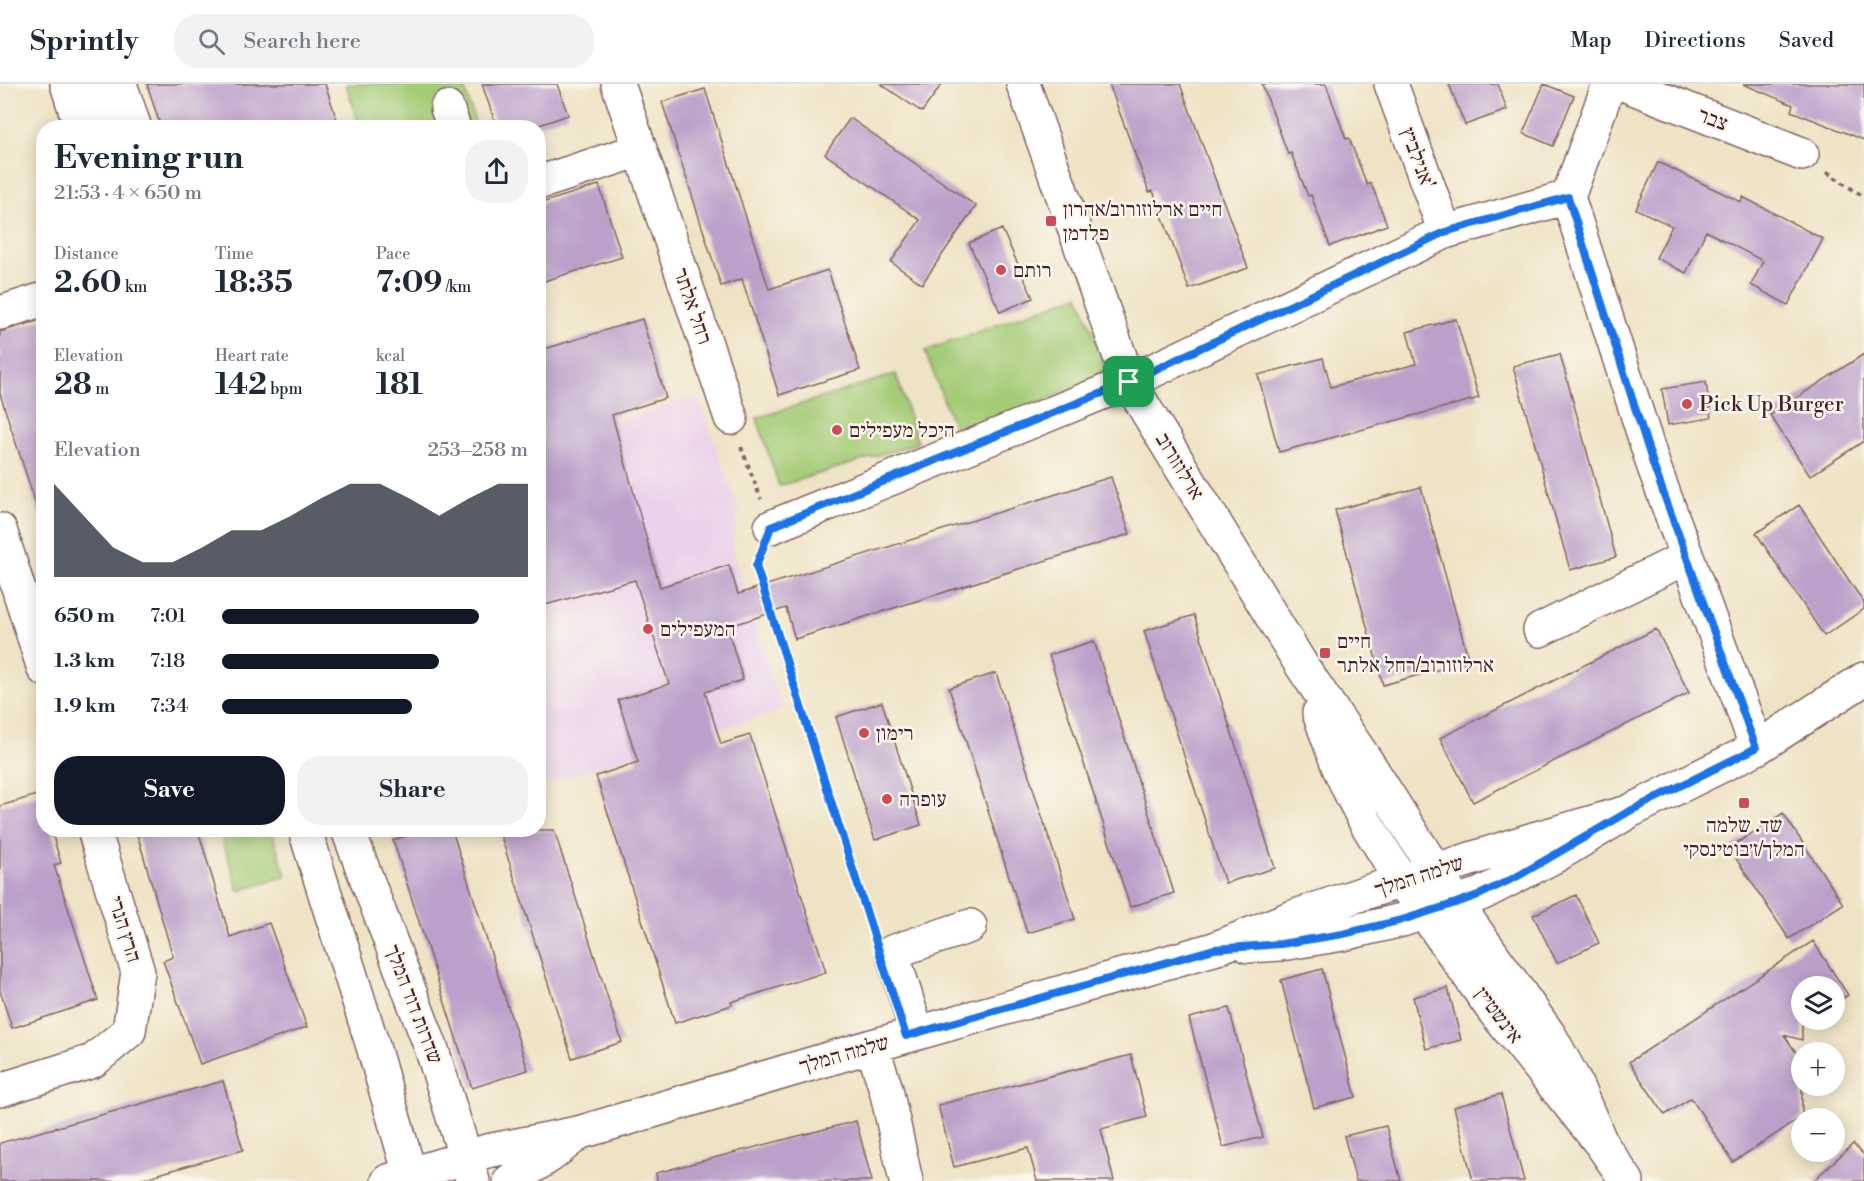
<!DOCTYPE html>
<meta charset="utf-8">
<style>
:root{--surface:#fff;--page:#f2f2f3;--text:#1f2937;--muted:#747a83;--line:#e0e1e3;--accent:#111827}
body{margin:0;font-family:"Libre Bodoni","Frank Ruhl Libre",serif;background:var(--page);color:var(--text);height:100vh;display:flex;flex-direction:column;font-size:22px;white-space:nowrap}
*{box-sizing:border-box;margin:0}
p{font-size:20px;color:var(--muted)}
.icon{flex:none;width:33px;height:33px;fill:none;stroke:currentColor;stroke-width:2;stroke-linecap:round;stroke-linejoin:round}
.map{position:relative;flex:1;overflow:hidden}
.drawer{position:absolute;left:36px;top:36px;width:510px;height:717px;display:flex;flex-direction:column;background:var(--surface);border-radius:24px;box-shadow:0 3px 15px #0003}
.drawer>*{flex:none}
.controls{position:absolute;left:1791px;top:892px;display:grid;gap:12px}
.controls a{display:grid;place-items:center;width:54px;height:54px;border-radius:50%;background:var(--surface);box-shadow:0 3px 15px #0003;font-size:30px}
.pin{position:absolute;display:grid;place-items:center;width:51px;height:51px;color:#fff;margin:-26px;border-radius:12px;box-shadow:0 3px 9px #0006}
.round{display:grid;place-items:center;flex:none;width:63px;height:63px;border-radius:24px;background:var(--page)}
.head{display:flex;align-items:center;justify-content:space-between;height:102px;padding:0 18px}
h1{font-size:33px;font-weight:700;line-height:45px}
.metrics{display:grid;grid-template-columns:repeat(3,1fr);gap:9px;height:102px;padding:6px 18px}
.metrics div{display:grid;align-content:center}
.metrics b{font-size:30px;font-weight:700}
.metrics small{font-size:16px;font-weight:400}
.metrics p{font-size:16px}
.chart{height:168px;padding:12px 18px}
.chart p{display:flex;justify-content:space-between}
.chart svg{width:100%;height:108px;margin-top:6px;fill:var(--accent);opacity:.7}
.action{display:flex;gap:12px;margin-top:auto;padding:12px 18px}
.action a{flex:1;height:69px;border-radius:24px;background:var(--accent);color:#fff;font-size:24px;font-weight:700;line-height:69px;text-align:center}
.action a+a{background:var(--page);color:var(--text)}
ul{padding:0 18px;list-style:none;font-size:20px}
li{display:grid;grid-template-columns:96px 72px 1fr;align-items:center;height:45px}
li i{height:15px;border-radius:8px;background:var(--accent)}
header{display:flex;align-items:center;gap:36px;box-sizing:border-box;height:84px;padding:0 30px;background:var(--surface);border-bottom:2px solid var(--line)}
header strong{font-size:28px}
nav{display:flex;gap:33px;margin-inline-start:auto;font-size:21px}
.search{width:420px;height:54px;background:var(--page);display:flex;align-items:center;gap:15px;box-sizing:border-box;padding:0 21px;border-radius:24px;color:var(--muted);font-size:22px}
.map>svg:first-child{display:block}
.built{fill:#ebd1eb}
.green{fill:#a4cc77;stroke:#777651;stroke-width:1.5}
.building{fill:#bba1ca}
.lines{fill:none;stroke-linecap:round;stroke-linejoin:round}
.minor-casing{stroke:#846461;stroke-width:36}
.major-casing{stroke:#846461;stroke-width:36}
.path{stroke:#846461;stroke-width:4;stroke-dasharray:4.5 4.5;stroke-linecap:butt}
.minor{stroke:#fff;stroke-width:33}
.major{stroke:#fff;stroke-width:33}
.route-casing{stroke:#fff;stroke-width:12}
.route{stroke:#1a73e8;stroke-width:8}
.poi-dot{fill:#d1495b;stroke:#fbf7ec;stroke-width:2}
.labels{text-anchor:middle;stroke-width:5;stroke-linejoin:round;paint-order:stroke}
.street-label{font-size:21px;fill:#4a1f2b;stroke:#fbf7ec}
.poi-label{font-size:21px;fill:#4a1f2b;stroke:#fbf7ec;text-anchor:start}
</style>
<header>
<strong>Sprintly</strong>
<div class="search"><svg class="icon" aria-label="search" viewBox="0 0 24 24"><circle cx="10" cy="10" r="6"/><path d="M15 15l6 6"/></svg>Search here</div>
<nav><a>Map</a><a>Directions</a><a>Saved</a></nav>
</header>
<div class="map">
<svg width="1864" height="1097" viewBox="0 0 1864 1097">
<rect width="100%" height="100%" fill="#fbf7ec"/>
<filter id="ink" filterUnits="userSpaceOnUse"><feTurbulence type="fractalNoise" baseFrequency=".0167" numOctaves="2"/><feDisplacementMap in="SourceGraphic" scale="12" xChannelSelector="R" yChannelSelector="G"/><feConvolveMatrix kernelMatrix="1 2 1 2 8 2 1 2 1" color-interpolation-filters="sRGB"/></filter>
<filter id="wash" filterUnits="userSpaceOnUse"><feTurbulence type="fractalNoise" baseFrequency=".008" numOctaves="4" result="noise"/><feDisplacementMap in="SourceGraphic" scale="24" xChannelSelector="R" yChannelSelector="G"/><feGaussianBlur stdDeviation="1.35" result="paint"/><feColorMatrix in="noise" values="0 0 0 0 0 0 0 0 0 0 0 0 0 0 0 0 0 1.4 0 .05"/><feComposite in="paint" operator="in"/></filter>
<g filter="url(#wash)">
<rect width="100%" height="100%" fill="#efe3c5"/>
<path class="built" d="M 698,312 L 739,426 L 732,463 L 782,626 L 539,701 L 539,361 Z"/>
<path class="green" d="M 346,0 L 463,0 L 477,43 L 360,43 Z
M 1079,211 L 1109,293 L 956,348 L 925,267 Z
M 896,290 L 918,359 L 779,402 L 757,334 Z
M 219,746 L 271,746 L 286,792 L 239,807 Z"/>
<g id="blocks">
<path class="building" d="M 147,0 L 325,0 L 338,39 L 325,44 L 161,44 Z
M 482,0 L 557,0 L 568,31 L 531,44 L 497,44 Z
M 881,0 L 942,0 L 922,28 Z
M 1109,0 L 1180,0 L 1248,184 L 1189,205 L 1153,107 L 1149,108 Z
M 1262,0 L 1326,0 L 1346,55 L 1349,54 L 1367,101 L 1371,99 L 1387,141 L 1330,162 L 1311,111 L 1308,112 L 1291,69 L 1288,70 Z
M 1449,0 L 1498,0 L 1507,26 L 1465,41 Z
M 1544,0 L 1574,12 L 1553,62 L 1523,49 Z
M 1743,0 L 1864,0 L 1864,56 L 1791,27 L 1793,21 Z
M 705,5 L 769,205 L 828,186 L 860,286 L 779,311 L 742,195 L 721,202 L 662,18 Z
M 850,34 L 976,122 L 922,200 L 891,178 L 920,136 L 825,70 Z
M 1658,78 L 1741,118 L 1743,113 L 1823,155 L 1788,221 L 1751,201 L 1763,177 L 1706,147 L 1686,189 L 1656,174 L 1672,142 L 1636,125 Z
M 599,101 L 622,173 L 538,199 L 538,120 Z
M 1002,145 L 1033,214 L 1000,228 L 969,159 Z
M 44,235 L 44,429 L 39,430 L 0,310 L 0,248 Z
M 642,235 L 666,314 L 612,331 L 660,503 L 729,481 L 738,510 L 1111,393 L 1130,450 L 795,555 L 786,524 L 727,543 L 743,596 L 705,608 L 721,660 L 750,651 L 826,888 L 731,918 L 732,921 L 675,939 L 596,692 L 638,678 L 618,616 L 669,600 L 635,496 L 538,523 L 538,267 Z
M 1456,235 L 1479,314 L 1279,368 L 1258,291 L 1323,274 L 1331,303 L 1416,280 L 1407,248 Z
M 1560,270 L 1616,473 L 1570,486 L 1513,282 Z
M 1864,270 L 1864,357 L 1810,392 L 1770,331 Z
M 1706,298 L 1711,334 L 1668,341 L 1662,305 Z
M 1421,403 L 1469,577 L 1383,601 L 1335,426 Z
M 1799,421 L 1864,519 L 1864,525 L 1824,552 L 1756,449 Z
M 1194,531 L 1275,784 L 1225,799 L 1144,547 Z
M 1656,545 L 1689,609 L 1473,718 L 1440,654 Z
M 1094,557 L 1174,809 L 1130,823 L 1049,571 Z
M 996,589 L 1075,835 L 1027,849 L 949,604 Z
M 882,618 L 921,741 L 875,756 L 836,633 Z
M 40,710 L 44,723 L 44,746 L 51,746 L 61,779 L 54,781 L 98,916 L 12,944 L 0,907 L 0,722 Z
M 1783,729 L 1843,820 L 1789,855 L 1729,764 Z
M 136,746 L 198,746 L 230,853 L 269,839 L 307,943 L 200,980 L 163,877 L 173,873 Z
M 426,746 L 452,746 L 528,986 L 472,1004 L 393,756 Z
M 499,746 L 554,746 L 622,958 L 572,974 Z
M 1576,811 L 1599,859 L 1557,879 L 1533,831 Z
M 1813,857 L 1848,911 L 1834,920 L 1834,903 L 1802,903 L 1802,936 L 1810,936 L 1802,941 L 1802,956 L 1784,951 L 1802,977 L 1802,1033 L 1733,1078 L 1691,1014 L 1665,1031 L 1629,978 Z
M 1322,885 L 1356,1013 L 1314,1024 L 1281,896 Z
M 1448,904 L 1461,956 L 1426,965 L 1413,913 Z
M 1229,924 L 1263,1053 L 1223,1063 L 1189,934 Z
M 1131,971 L 1147,1033 L 1101,1045 L 1114,1097 L 1037,1097 L 1028,1064 L 954,1083 L 938,1021 Z
M 223,997 L 243,1066 L 134,1097 L 0,1097 L 0,1059 Z
M 1501,1010 L 1524,1097 L 1473,1097 L 1454,1023 Z
M 856,1037 L 872,1097 L 657,1097 L 656,1089 Z
M 1386,1042 L 1401,1097 L 1356,1097 L 1344,1052 Z
M 1853,1060 L 1864,1071 L 1864,1097 L 1813,1097 Z"/>
</g>
</g>
<g filter="url(#ink)">
<use href="#blocks" fill-opacity="0" stroke="#846461" stroke-width="1.5"/>
<g class="lines">
<g class="minor-casing">
<path id="minor" d="M 93,0 L 107,44
M 618,0 L 731,334
M 1023,0 L 1129,298 L 1302,582 L 1369,681 L 1456,819 L 1550,952 L 1574,996 L 1602,1061
M 1391,0 L 1445,148
M 1609,0 L 1568,113 L 1654,383 L 1757,664
M 1623,0 L 1802,70
M 447,24 L 454,44
M 538,99 L 640,66
M 0,229 L 44,215
M 771,443 L 1129,298 L 1445,148 L 1568,113
M 0,446 L 44,585
M 1540,546 L 1687,473
M 1319,629 L 1339,684 L 1352,712 L 1366,739 L 1402,797 L 1494,927 L 1602,1061 L 1627,1097
M 1248,862 L 1281,860 L 1343,850 L 1402,836 L 1481,810 L 1555,772 L 1628,728 L 1757,664 L 1864,595
M 917,949 L 892,868 L 970,842
M 872,962 L 886,1005 L 906,1097
M 0,1006 L 93,977 L 129,947 L 138,888 L 94,746
M 388,1097 L 487,1067 L 578,1049 L 872,962 L 1214,865 L 1293,833 L 1370,807 L 1537,754 L 1628,728
M 510,1097 L 551,1071 L 575,1052"/>
</g>
<g class="major-casing">
<path id="major" d="M 67,0 L 81,44
M 120,0 L 135,44
M 305,746 L 372,959 L 412,1097
M 348,746 L 432,966 L 473,1097"/>
</g>
<path class="path" d="M 1827,88 L 1864,113
M 741,363 L 761,415
M 760,470 L 756,482 L 872,846"/>
<use href="#minor" class="minor"/>
<use href="#major" class="major"/>
</g>
</g>
<g class="lines" filter="url(#ink)">
<g class="route-casing">
<path id="route" d="M 1568,113 L 1654,383 L 1756,664 L 1628,728 L 1518,792 L 1481,810 L 1456,819 L 1402,836 L 1343,850 L 1281,860 L 1214,865 L 906,952 L 756,482 L 771,443 L 1129,298 L 1445,148 Z"/>
</g>
<use href="#route" class="route"/>
</g>
<g class="poi-dot">
<rect x="1045" y="131" width="12" height="12" rx="3"/>
<circle cx="1001" cy="186" r="6"/>
<circle cx="1687" cy="320" r="6"/>
<circle cx="837" cy="346" r="6"/>
<circle cx="648" cy="545" r="6"/>
<rect x="1319" y="563" width="12" height="12" rx="3"/>
<circle cx="864" cy="649" r="6"/>
<circle cx="887" cy="715" r="6"/>
<rect x="1738" y="713" width="12" height="12" rx="3"/>
</g>
<g class="labels">
<g class="street-label">
<text transform="translate(1713 35) rotate(21)" y="7">צבר</text>
<text transform="translate(1418 74) rotate(70)" y="7">אנילביץ'</text>
<text transform="translate(693 222) rotate(71)" y="7">רחל אלתר</text>
<text transform="translate(1180 382) rotate(59)" y="7">ארלוזורוב</text>
<text transform="translate(1419 792) rotate(-18)" y="7">שלמה המלך</text>
<text transform="translate(125 845) rotate(73)" y="7">הרץ הנרי</text>
<text transform="translate(414 920) rotate(69)" y="7">שדרות דוד המלך</text>
<text transform="translate(1499 931) rotate(53)" y="7">אינשטיין</text>
<text transform="translate(844 970) rotate(-16)" y="7">שלמה המלך</text>
</g>
<g class="poi-label">
<text x="1063" y="132">חיים ארלוזורוב/אהרון<tspan x="1063" dy="24">פלדמן</tspan></text>
<text x="1013" y="193">רותם</text>
<text x="1699" y="327">Pick Up Burger</text>
<text x="849" y="353">היכל מעפילים</text>
<text x="660" y="552">המעפילים</text>
<text x="1337" y="564">חיים<tspan x="1337" dy="24">ארלוזורוב/רחל אלתר</tspan></text>
<text x="876" y="656">רימון</text>
<text x="899" y="722">עופרה</text>
<text x="1744" y="748" text-anchor="middle">שד. שלמה<tspan x="1744" dy="24">המלך/ז׳בוטינסקי</tspan></text>
</g>
</g>
</svg>
<div class="controls">
<a><svg class="icon" aria-label="layers" viewBox="0 0 24 24"><path d="M12 4l9 5-9 5-9-5zM3 14l9 5 9-5"/></svg></a>
<a>+</a>
<a>−</a>
</div>
<div class="pin" style="left:1129px;top:298px;background:#1e9e55"><svg class="icon" aria-label="arrive" viewBox="0 0 24 24"><path d="M6 21V4h12l-3 4 3 4H6"/></svg></div>
<section class="drawer">
<div class="head"><div><h1>Evening run</h1><p>21:53 · 4 × 650 m</p></div><a class="round"><svg class="icon" aria-label="share" viewBox="0 0 24 24"><path d="M12 15V3M7 8l5-5 5 5M5 13v7h14v-7"/></svg></a></div>
<div class="metrics">
<div><p>Distance</p><b>2.60<small> km</small></b></div>
<div><p>Time</p><b>18:35</b></div>
<div><p>Pace</p><b>7:09<small> /km</small></b></div>
</div>
<div class="metrics">
<div><p>Elevation</p><b>28<small> m</small></b></div>
<div><p>Heart rate</p><b>142<small> bpm</small></b></div>
<div><p>kcal</p><b>181</b></div>
</div>
<div class="chart"><p><span>Elevation</span>253–258 m</p>
<svg viewBox="0 0 160 44" preserveAspectRatio="none"><path d="M0 44V6L10 19L20 32L30 38L40 38L50 32L60 25L70 25L80 19L90 12L100 6L110 6L120 12L130 19L140 12L150 6L160 6V44z"/></svg>
</div>
<ul>
<li><b>650 m</b>7:01<i style="width:84%"></i></li>
<li><b>1.3 km</b>7:18<i style="width:71%"></i></li>
<li><b>1.9 km</b>7:34<i style="width:62%"></i></li>
</ul>
<div class="action"><a>Save</a><a>Share</a></div>
</section>
</div>
